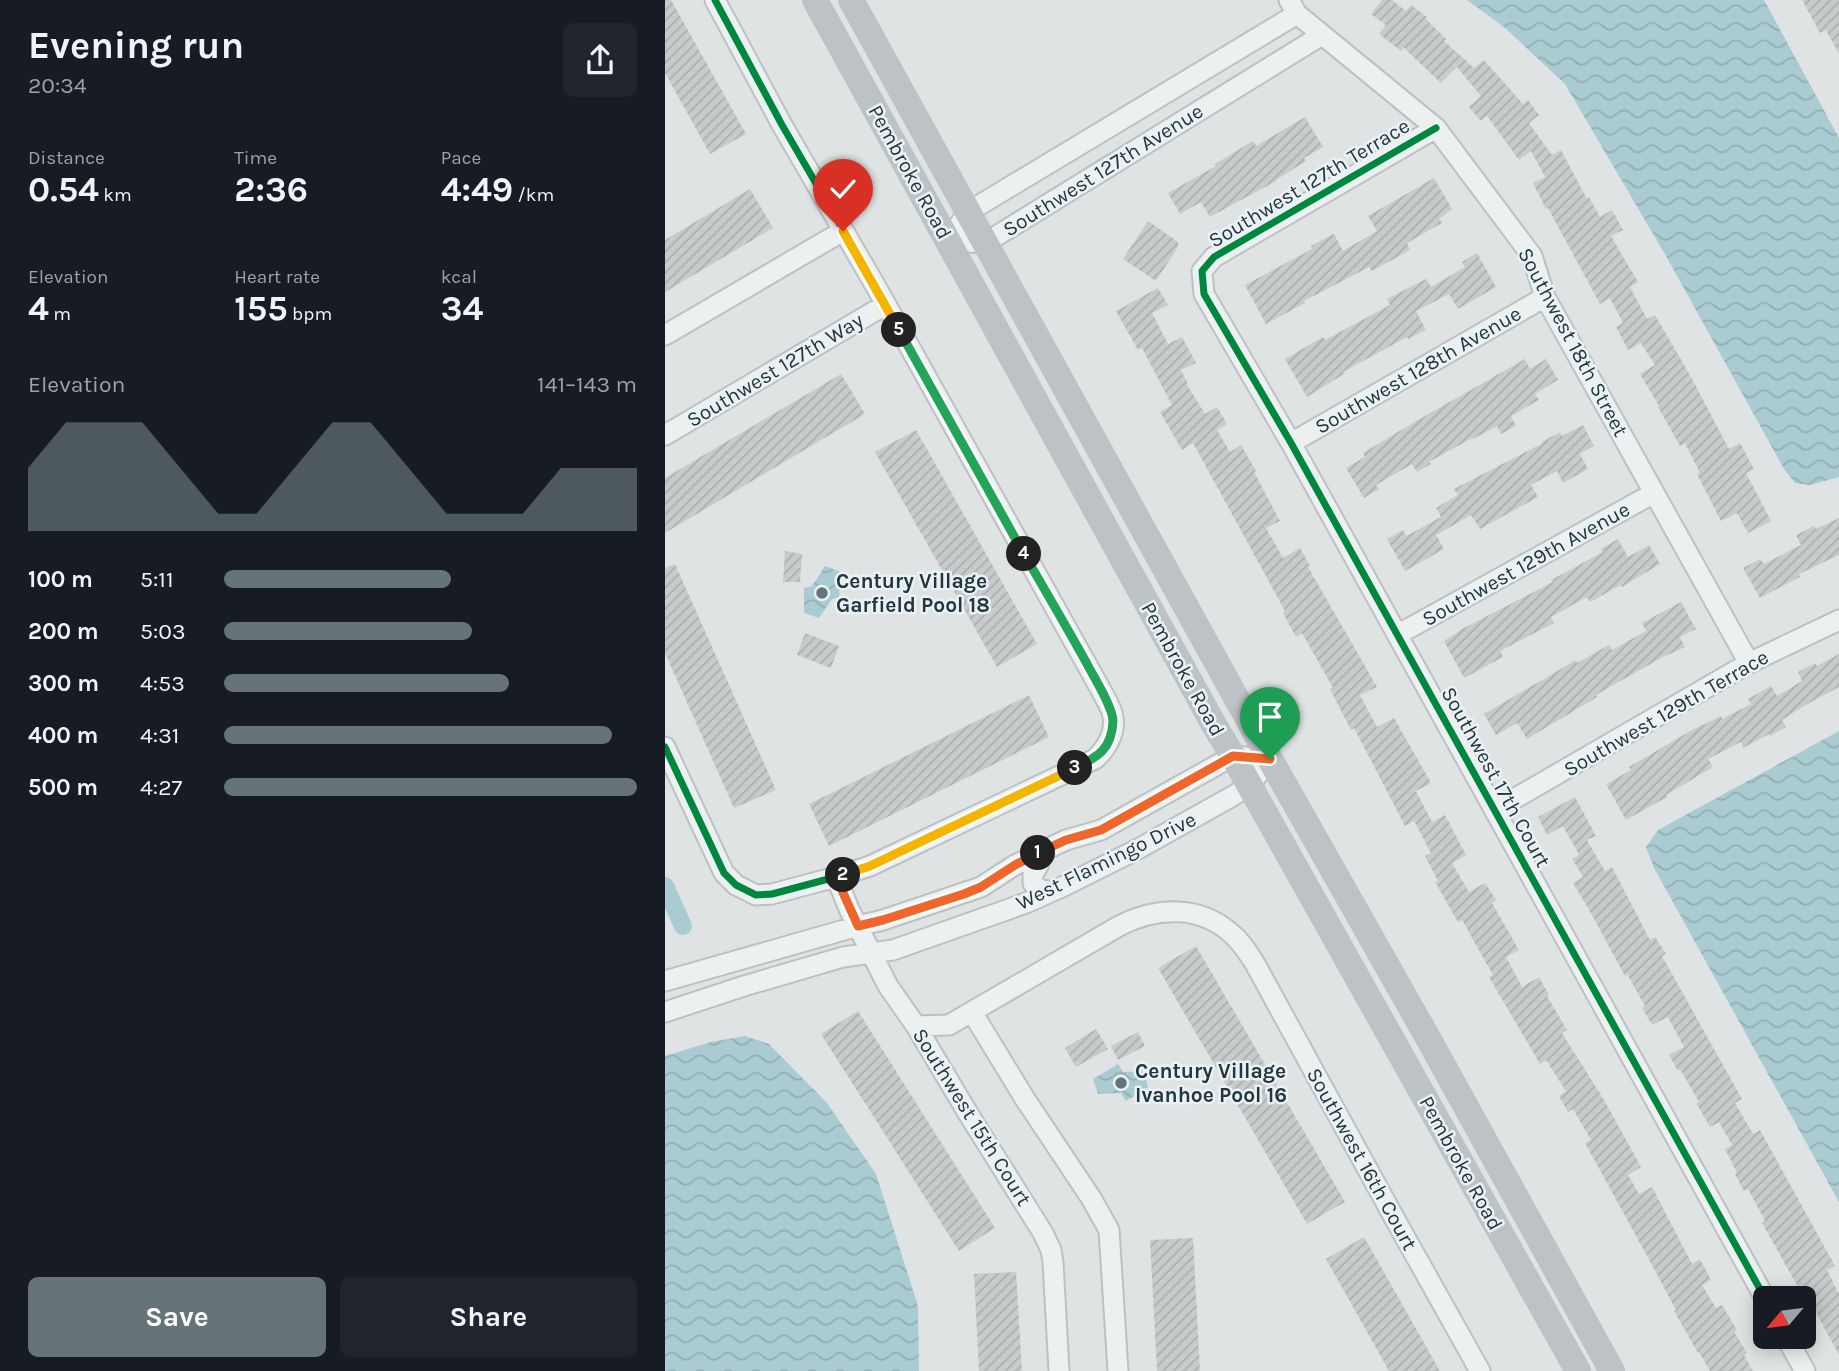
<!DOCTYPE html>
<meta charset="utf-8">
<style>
:root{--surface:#171b24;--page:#20242c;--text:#f1f3f6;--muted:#9ea1a6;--accent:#667378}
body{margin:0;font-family:Karla,sans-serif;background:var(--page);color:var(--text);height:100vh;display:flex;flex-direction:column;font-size:26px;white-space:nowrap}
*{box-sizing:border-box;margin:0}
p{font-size:23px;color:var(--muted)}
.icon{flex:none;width:38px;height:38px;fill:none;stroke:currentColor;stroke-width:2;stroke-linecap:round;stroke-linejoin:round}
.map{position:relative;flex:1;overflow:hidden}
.sheet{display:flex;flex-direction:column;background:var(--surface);width:665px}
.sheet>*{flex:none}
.needle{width:46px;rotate:241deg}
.controls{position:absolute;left:1088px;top:1286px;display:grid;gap:14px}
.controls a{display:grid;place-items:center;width:63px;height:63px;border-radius:10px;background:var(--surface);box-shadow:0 4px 18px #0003;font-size:35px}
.pin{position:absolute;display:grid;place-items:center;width:60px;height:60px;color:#fff;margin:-72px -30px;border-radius:50% 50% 50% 0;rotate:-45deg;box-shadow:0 0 7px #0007}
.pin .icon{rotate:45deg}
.km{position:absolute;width:35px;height:35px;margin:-18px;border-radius:50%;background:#222;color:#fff;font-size:19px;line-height:35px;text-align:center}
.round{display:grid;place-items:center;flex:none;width:74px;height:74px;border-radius:10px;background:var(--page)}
.summary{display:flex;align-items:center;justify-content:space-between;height:119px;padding:0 28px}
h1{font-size:38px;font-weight:700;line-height:52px}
.metrics{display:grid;grid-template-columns:repeat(3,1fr);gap:10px;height:119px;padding:7px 28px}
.metrics div{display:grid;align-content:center}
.metrics b{font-size:35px;font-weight:700}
.metrics small{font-size:19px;font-weight:400}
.metrics p{font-size:19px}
.chart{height:196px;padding:14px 28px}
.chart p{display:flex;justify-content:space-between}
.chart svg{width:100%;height:126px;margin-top:7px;fill:var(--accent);opacity:.7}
.button{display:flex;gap:14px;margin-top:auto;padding:14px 28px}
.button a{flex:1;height:80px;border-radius:10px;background:var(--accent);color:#fff;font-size:28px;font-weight:700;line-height:80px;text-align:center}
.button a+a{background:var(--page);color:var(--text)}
ul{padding:0 28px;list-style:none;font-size:23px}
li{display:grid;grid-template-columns:112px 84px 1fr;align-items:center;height:52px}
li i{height:18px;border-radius:9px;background:var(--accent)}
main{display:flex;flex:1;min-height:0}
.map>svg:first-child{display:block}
.water{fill:url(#water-waves)}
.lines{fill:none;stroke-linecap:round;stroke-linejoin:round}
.canal{stroke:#aacbd2;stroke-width:18}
.building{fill:url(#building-hatch)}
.street-casing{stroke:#bdc1c2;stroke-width:23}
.street{stroke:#edf0f1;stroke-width:19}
.secondary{stroke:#bdc2c4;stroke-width:26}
.cycleway-casing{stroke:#ebf2f5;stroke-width:11}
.cycleway{stroke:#00873e;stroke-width:7}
.split-1-casing{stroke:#fff;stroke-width:14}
.split-2-casing{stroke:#fff;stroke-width:14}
.split-3-casing{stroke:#fff;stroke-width:14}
.split-4-casing{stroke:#fff;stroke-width:14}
.split-5-casing{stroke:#fff;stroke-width:14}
.split-6-casing{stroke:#fff;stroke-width:14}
.split-1{stroke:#f0652b;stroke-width:9}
.split-2{stroke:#f0652b;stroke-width:9}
.split-3{stroke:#f5b400;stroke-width:9}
.split-4{stroke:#22a559;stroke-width:9}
.split-5{stroke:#22a559;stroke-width:9}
.split-6{stroke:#f5b400;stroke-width:9}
.poi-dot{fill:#667378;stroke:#ebf2f5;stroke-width:2.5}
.labels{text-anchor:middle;stroke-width:5;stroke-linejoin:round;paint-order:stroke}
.street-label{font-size:21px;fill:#25373e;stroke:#ebf2f5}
.poi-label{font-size:21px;font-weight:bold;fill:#25373e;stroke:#ebf2f5;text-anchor:start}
</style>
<main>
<section class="sheet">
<div class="summary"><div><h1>Evening run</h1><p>20:34</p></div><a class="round"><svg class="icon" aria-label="share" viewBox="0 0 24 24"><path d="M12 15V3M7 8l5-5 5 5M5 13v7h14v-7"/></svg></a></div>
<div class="metrics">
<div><p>Distance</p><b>0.54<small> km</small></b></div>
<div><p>Time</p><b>2:36</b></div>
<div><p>Pace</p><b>4:49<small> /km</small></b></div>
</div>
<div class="metrics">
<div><p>Elevation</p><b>4<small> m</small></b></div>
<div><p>Heart rate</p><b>155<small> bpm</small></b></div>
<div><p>kcal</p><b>34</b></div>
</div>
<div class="chart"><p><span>Elevation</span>141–143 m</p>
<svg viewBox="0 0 160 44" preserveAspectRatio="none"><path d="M0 44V22L10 6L20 6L30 6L40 22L50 38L60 38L70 22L80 6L90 6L100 22L110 38L120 38L130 38L140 22L150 22L160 22V44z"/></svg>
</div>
<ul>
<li><b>100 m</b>5:11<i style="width:55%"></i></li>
<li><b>200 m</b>5:03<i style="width:60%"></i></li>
<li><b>300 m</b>4:53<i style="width:69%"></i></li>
<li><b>400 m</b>4:31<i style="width:94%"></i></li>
<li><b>500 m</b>4:27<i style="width:100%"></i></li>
</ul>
<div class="button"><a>Save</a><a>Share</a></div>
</section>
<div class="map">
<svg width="1174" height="1371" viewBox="0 0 1174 1371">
<defs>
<pattern id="water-waves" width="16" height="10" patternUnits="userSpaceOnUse" patternTransform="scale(1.75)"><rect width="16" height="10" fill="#aacbd2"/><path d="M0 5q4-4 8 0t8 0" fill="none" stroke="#92afb5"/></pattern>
<pattern id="building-hatch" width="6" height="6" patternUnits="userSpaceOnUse" patternTransform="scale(1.75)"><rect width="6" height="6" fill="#c7cbcc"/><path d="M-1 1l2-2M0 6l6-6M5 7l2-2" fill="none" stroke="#abafb0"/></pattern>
</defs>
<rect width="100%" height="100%" fill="#dfe3e4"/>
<path class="water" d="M 802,0 L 1099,0 L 1174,138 L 1174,477 L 1145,485 L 1130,483 L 1119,469 L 1001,256 L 900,84 L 839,27 Z
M 160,566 L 176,572 L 174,597 L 167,599 L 154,618 L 139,613 L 139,588 L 147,586 Z
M 1174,731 L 1174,1202 L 989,868 L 981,847 L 993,830 Z
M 80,1036 L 104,1044 L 162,1103 L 211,1174 L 253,1306 L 254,1371 L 0,1371 L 0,1056 L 46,1042 Z
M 453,1064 L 458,1072 L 479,1071 L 483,1087 L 461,1101 L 456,1093 L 433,1094 L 428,1079 Z"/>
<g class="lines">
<path class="canal" d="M 0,886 L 18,926"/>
</g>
<path class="building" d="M 0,0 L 6,0 L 81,134 L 45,154 L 0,73 Z
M 717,0 L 727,0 L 741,11 L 746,5 L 762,17 L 761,19 L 781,39 L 779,41 L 809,68 L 819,60 L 858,104 L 863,100 L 874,115 L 864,123 L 887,155 L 896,150 L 922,199 L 924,197 L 935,217 L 947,210 L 958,230 L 946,236 L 973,282 L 965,287 L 982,319 L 990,315 L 1026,377 L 1064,449 L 1075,443 L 1089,469 L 1081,473 L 1106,521 L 1083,533 L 1072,513 L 1056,521 L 1032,474 L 1035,473 L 1020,443 L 1015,446 L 993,407 L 994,406 L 975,374 L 990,365 L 976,343 L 963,350 L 951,327 L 958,323 L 945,298 L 935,304 L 883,208 L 881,209 L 868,183 L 880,177 L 866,151 L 854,160 L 822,116 L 816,121 L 804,107 L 816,96 L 792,67 L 776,83 L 738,47 L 736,51 L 714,34 L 721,25 L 706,14 Z
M 1137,0 L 1174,0 L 1174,54 L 1161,30 L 1155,33 Z
M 640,117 L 658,147 L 639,158 L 641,161 L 611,180 L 611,181 L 545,217 L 536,202 L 515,214 L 503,193 L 551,166 L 550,164 L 588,141 L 591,146 Z
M 769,178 L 787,209 L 774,219 L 777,223 L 742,243 L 745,250 L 707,271 L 704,267 L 639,301 L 640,303 L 601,324 L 580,285 L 647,249 L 646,246 L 669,234 L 678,251 L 712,231 L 703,216 Z
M 85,189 L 108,228 L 0,292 L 0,240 Z
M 483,221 L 513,242 L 513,247 L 491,281 L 458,259 Z
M 812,253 L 831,287 L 793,309 L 784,294 L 751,311 L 761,330 L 743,339 L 742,337 L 678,372 L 679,374 L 642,397 L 620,359 L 658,337 L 660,340 L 725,305 L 722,299 L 761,279 L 766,287 L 800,267 L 797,262 Z
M 493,288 L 503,305 L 487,313 L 503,344 L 517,337 L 531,363 L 516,370 L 523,384 L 522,385 L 540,414 L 552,407 L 562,424 L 552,430 L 565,452 L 576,445 L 591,471 L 589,472 L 615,521 L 601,528 L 618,558 L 635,548 L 645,566 L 643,567 L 712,687 L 695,695 L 712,727 L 729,718 L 766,783 L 751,791 L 767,822 L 780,815 L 801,855 L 787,863 L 804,892 L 820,883 L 831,900 L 827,903 L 854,950 L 841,957 L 857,987 L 874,977 L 884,995 L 882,996 L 902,1030 L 897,1033 L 939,1100 L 976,1167 L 963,1175 L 974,1194 L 987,1187 L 1027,1264 L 1035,1259 L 1046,1280 L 1037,1285 L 1051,1308 L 1057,1305 L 1072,1330 L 1069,1332 L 1082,1353 L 1079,1355 L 1088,1371 L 1045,1371 L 1034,1352 L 1033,1353 L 1009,1311 L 1011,1310 L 981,1254 L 920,1143 L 926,1140 L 908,1109 L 903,1112 L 894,1096 L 901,1091 L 881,1060 L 875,1064 L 824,977 L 828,975 L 797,920 L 793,922 L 770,882 L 773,881 L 760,856 L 766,853 L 749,821 L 740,826 L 689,728 L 686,730 L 665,689 L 668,688 L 637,633 L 631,637 L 618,613 L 620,611 L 528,443 L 517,450 L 495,412 L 507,405 L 477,348 L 473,350 L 451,311 Z
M 860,359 L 865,369 L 881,359 L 893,380 L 870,394 L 874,400 L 846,416 L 851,426 L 836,434 L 832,426 L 808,439 L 807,438 L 764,462 L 766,464 L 752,472 L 747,464 L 711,485 L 714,489 L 699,498 L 681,468 L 700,457 L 698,453 L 753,420 Z
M 176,374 L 200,414 L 0,533 L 0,478 Z
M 918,425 L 929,446 L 915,454 L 923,469 L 898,483 L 892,471 L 866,485 L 873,497 L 815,529 L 806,515 L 771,535 L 779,549 L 740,571 L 722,539 L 738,530 L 741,536 L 776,517 L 771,508 L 793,495 L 789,489 L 878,443 L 877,442 L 895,432 L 897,436 Z
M 251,430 L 372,644 L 332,667 L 210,452 Z
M 1174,518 L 1174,555 L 1134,574 L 1135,577 L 1095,598 L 1078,568 L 1095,559 L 1099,564 L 1136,545 L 1131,535 L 1149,526 L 1151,529 Z
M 953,539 L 963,557 L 984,545 L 995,564 L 957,587 L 956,585 L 925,602 L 922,597 L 886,617 L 889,623 L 835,651 L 838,657 L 799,678 L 779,641 L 799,628 L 888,582 L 886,580 L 938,552 L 936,549 Z
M 120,551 L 137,554 L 135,582 L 118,582 Z
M 10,564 L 111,790 L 69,808 L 0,653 L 0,568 Z
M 1016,602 L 1031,629 L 1015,637 L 1020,647 L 996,658 L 931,695 L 932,697 L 862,739 L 852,723 L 831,735 L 819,714 L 911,660 L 912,663 L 944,645 L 947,650 L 981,631 L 977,623 Z
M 140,633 L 174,646 L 166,668 L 132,655 Z
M 1174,654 L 1174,687 L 1139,706 L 1117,720 L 1121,727 L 1105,736 L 1104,734 L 1078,748 L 1076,742 L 1043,759 L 1048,767 L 1001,795 L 1002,797 L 961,820 L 941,784 L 966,770 L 964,767 L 1027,730 L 1056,716 L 1057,719 L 1086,704 L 1083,699 L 1106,686 L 1112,696 L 1137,681 L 1133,672 L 1150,663 L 1152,666 Z
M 364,695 L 384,737 L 164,846 L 144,804 Z
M 910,797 L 931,836 L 922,840 L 940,871 L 947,867 L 985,940 L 990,937 L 1001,954 L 997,956 L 1077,1099 L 1070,1103 L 1088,1134 L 1095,1130 L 1170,1266 L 1162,1270 L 1174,1294 L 1174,1355 L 1136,1285 L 1133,1287 L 1097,1223 L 1100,1221 L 1083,1189 L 1079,1191 L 1070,1174 L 1072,1173 L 1060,1149 L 1067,1145 L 1054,1122 L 1045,1127 L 1031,1103 L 1034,1102 L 1015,1069 L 1013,1071 L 1004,1055 L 1019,1047 L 1003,1017 L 987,1025 L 977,1008 L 980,1006 L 962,974 L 960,976 L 922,906 L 908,883 L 918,877 L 907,859 L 914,855 L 898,826 L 882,835 L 873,817 Z
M 531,946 L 680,1202 L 642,1224 L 493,968 Z
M 193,1011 L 330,1228 L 294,1251 L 156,1034 Z
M 431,1029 L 443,1049 L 411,1067 L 400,1048 Z
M 473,1032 L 480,1046 L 453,1060 L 446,1046 Z
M 699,1237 L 775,1371 L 724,1371 L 661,1259 Z
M 528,1238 L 535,1371 L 492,1371 L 485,1240 Z
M 351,1272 L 357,1371 L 314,1371 L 309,1274 Z"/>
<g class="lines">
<g class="street-casing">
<path id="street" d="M 624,0 L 632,14 L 771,128 L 867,256 L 880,297 L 1084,663
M 771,128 L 549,257 L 537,271 L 539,294 L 626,443 L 1101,1300
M 283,241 L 320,243 L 657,35
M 283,241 L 303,212 L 632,14
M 0,335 L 178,231
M 0,435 L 220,305
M 626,443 L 880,297
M 732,635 L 989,493
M 0,747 L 59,873 L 71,885 L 91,895 L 107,894 L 171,877 L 205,866 L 430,759 C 441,749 451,733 448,717 C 447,708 440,698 436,690 L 210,285 L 117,125 L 50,0
M 830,810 L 1084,663 L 1174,620
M 373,866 L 368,874 L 368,883 L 375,890 L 386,891
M 171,877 L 184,909 L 223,986 L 251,1026 L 304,1115 L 378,1233 L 386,1250 L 388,1262 L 394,1371
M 0,981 L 193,926 L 218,920 L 316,887 L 350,865 L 380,850 L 401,840 L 436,830 L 568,756 L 605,759
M 0,1012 L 79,986 L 178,957 L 228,950 L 361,903 L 399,886 L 473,849 L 566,797 L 584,786 L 605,759
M 307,1012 L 360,1099 L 426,1198 L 444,1230 L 453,1371
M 251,1026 L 284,1025 L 454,926 C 491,907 536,904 569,936 C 577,943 583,953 589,962 L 726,1212 L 815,1371
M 1121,1337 L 1140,1371"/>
</g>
<use href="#street" class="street"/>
<path class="secondary" d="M 150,0 L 549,725 L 568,756 L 913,1371
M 186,0 L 605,759 L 763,1038 L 947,1371"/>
<g class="cycleway-casing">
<path id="cycleway" d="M 771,128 L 549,257 L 537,271 L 539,294 L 626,443 L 1101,1300
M 0,747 L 59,873 L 71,885 L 91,895 L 107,894 L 171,877 L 205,866 L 430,759 C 441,749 451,733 448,717 C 447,708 440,698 436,690 L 210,285 L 117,125 L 50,0"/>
</g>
<use href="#cycleway" class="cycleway"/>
</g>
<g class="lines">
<g class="split-1-casing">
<path id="split-1" d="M 373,853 L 401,840 L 436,830 L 568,756 L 605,759"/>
</g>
<g class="split-2-casing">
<path id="split-2" d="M 178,875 L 171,877 L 193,926 L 218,920 L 299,894 L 316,887 L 350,865 L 373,853"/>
</g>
<g class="split-3-casing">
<path id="split-3" d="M 178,875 L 205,866 L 410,768"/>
</g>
<g class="split-4-casing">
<path id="split-4" d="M 359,554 C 380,590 401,626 421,662 C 428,676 448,707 448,721 C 447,749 433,757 410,768"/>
</g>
<g class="split-5-casing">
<path id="split-5" d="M 234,330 L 359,554"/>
</g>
<g class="split-6-casing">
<path id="split-6" d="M 178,231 L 234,330"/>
</g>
<use href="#split-1" class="split-1"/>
<use href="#split-2" class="split-2"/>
<use href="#split-3" class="split-3"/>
<use href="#split-4" class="split-4"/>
<use href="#split-5" class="split-5"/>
<use href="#split-6" class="split-6"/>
</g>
<g class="poi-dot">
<circle cx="157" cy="593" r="7"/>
<circle cx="456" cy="1083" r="7"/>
</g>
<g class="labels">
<g class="street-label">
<text transform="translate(438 170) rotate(-32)" y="7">Southwest 127th Avenue</text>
<text transform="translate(245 172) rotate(61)" y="7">Pembroke Road</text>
<text transform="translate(644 183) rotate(-31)" y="7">Southwest 127th Terrace</text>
<text transform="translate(908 342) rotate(62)" y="7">Southwest 18th Street</text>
<text transform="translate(110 370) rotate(-31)" y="7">Southwest 127th Way</text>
<text transform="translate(753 370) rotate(-30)" y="7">Southwest 128th Avenue</text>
<text transform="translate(861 564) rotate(-29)" y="7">Southwest 129th Avenue</text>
<text transform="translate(518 669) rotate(61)" y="7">Pembroke Road</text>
<text transform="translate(1001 713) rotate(-30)" y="7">Southwest 129th Terrace</text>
<text transform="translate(831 777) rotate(61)" y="7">Southwest 17th Court</text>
<text transform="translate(441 861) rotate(-26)" y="7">West Flamingo Drive</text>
<text transform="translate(307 1117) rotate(58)" y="7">Southwest 15th Court</text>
<text transform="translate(697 1159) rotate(61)" y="7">Southwest 16th Court</text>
<text transform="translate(796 1163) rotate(61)" y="7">Pembroke Road</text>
</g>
<g class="poi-label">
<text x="171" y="588">Century Village<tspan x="171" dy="24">Garfield Pool 18</tspan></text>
<text x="470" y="1078">Century Village<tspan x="470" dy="24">Ivanhoe Pool 16</tspan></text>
</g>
</g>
</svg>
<div class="controls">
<a><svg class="needle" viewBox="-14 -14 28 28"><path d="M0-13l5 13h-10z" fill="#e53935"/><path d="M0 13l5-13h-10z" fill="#9ea1a6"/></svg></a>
</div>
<div class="pin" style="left:605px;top:759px;background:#1e9e55"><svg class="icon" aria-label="arrive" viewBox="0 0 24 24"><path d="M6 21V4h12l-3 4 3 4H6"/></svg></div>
<div class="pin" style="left:178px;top:231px;background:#d93025"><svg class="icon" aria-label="check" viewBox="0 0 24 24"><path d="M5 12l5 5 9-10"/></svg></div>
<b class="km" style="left:373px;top:853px">1</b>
<b class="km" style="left:178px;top:875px">2</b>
<b class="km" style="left:410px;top:768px">3</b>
<b class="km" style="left:359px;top:554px">4</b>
<b class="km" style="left:234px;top:330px">5</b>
</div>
</main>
